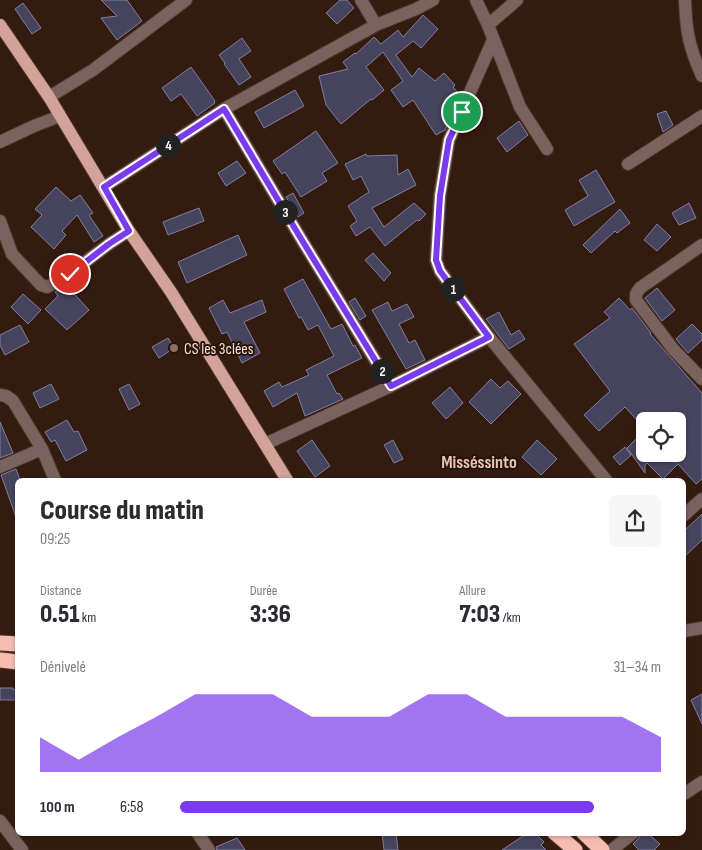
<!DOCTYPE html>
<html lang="fr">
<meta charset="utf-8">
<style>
:root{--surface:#fff;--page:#f7f7f7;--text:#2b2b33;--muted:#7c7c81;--accent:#7c3aed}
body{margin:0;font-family:"Sofia Sans Condensed",sans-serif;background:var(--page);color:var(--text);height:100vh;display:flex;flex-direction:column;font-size:19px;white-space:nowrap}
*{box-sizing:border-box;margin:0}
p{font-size:16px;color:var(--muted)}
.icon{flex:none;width:28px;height:28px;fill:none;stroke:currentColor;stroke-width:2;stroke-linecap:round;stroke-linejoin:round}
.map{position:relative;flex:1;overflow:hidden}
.sheet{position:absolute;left:15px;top:478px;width:671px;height:358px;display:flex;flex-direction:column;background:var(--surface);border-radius:8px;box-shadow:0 1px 4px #0004}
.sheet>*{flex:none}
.fabs{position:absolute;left:636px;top:412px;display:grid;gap:10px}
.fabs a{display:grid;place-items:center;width:50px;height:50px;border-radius:8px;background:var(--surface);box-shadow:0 1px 4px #0004;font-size:25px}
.pin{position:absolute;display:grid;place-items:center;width:42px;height:42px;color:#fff;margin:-21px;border:2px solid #fff;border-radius:50%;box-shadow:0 1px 5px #0007}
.km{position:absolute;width:25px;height:25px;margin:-12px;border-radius:50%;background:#222;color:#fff;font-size:14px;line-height:25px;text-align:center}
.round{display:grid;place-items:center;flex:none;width:52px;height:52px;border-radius:8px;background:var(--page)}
.summary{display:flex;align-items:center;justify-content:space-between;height:85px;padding:0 25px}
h1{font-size:28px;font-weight:800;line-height:38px}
.figures{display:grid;grid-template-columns:repeat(3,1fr);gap:8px;height:85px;padding:5px 25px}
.figures div{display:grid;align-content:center}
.figures b{font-size:25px;font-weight:800}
.figures small{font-size:14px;font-weight:400}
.figures p{font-size:14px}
.chart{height:140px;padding:10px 25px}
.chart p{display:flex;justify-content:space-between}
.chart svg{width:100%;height:90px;margin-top:5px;fill:var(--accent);opacity:.7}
ul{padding:0 25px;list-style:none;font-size:16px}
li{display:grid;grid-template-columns:80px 60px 1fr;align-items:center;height:38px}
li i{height:12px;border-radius:6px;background:var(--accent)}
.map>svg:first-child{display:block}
.building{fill:#45435e;stroke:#807f9c}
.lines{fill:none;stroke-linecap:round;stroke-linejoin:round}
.minor-casing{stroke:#4f372c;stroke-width:14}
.major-casing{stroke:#4f372c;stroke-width:14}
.highway-casing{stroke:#4f372c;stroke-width:17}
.minor{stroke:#7a625e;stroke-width:12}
.major{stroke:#d3a399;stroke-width:12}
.highway{stroke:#f7bcb1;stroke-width:15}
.route-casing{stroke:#fff;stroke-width:10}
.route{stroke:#7c3aed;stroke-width:6}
.education-dot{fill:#8d6e63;stroke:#291206;stroke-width:2}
.labels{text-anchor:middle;stroke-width:4;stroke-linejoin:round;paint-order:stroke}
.poi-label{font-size:16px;fill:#f4e3db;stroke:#291206;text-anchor:start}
.neighbourhood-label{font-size:18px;font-weight:bold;fill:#e6c5b4;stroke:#291206}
</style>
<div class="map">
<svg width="702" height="850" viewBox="0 0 702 850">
<rect width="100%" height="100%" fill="#341b0f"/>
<path class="building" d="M 101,0 L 127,0 L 142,21 L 117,40 L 101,18 L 117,16 Z
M 340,0 L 347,0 L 354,8 L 337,24 L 326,13 Z
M 23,3 L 41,28 L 32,34 L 15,9 Z
M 423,15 L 438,29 L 421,48 L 413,41 L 396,55 L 412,77 L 419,68 L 435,81 L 444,73 L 455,85 L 453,87 L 460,95 L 445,130 L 436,135 L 413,100 L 403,107 L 391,90 L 403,81 L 383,52 L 366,67 L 384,90 L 372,100 L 371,99 L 341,124 L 326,105 L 319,76 L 348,69 L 343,62 L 355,53 L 356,54 L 374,37 L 381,44 L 398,30 L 403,37 Z
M 242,38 L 251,51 L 239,59 L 251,77 L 239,85 L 224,64 L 225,63 L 219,55 Z
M 191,67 L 215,101 L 214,102 L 215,103 L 197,116 L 181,94 L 171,101 L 162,88 Z
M 295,90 L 304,106 L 264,128 L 255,112 Z
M 666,111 L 673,125 L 663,132 L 657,114 Z
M 519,121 L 528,135 L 507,152 L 497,138 Z
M 316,131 L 338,163 L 322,173 L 327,181 L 301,197 L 285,172 L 282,174 L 273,161 Z
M 366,154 L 367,156 L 397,155 L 398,175 L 408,169 L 416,185 L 372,208 L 384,227 L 414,203 L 426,214 L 419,221 L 417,220 L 385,246 L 370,227 L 356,236 L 350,226 L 357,221 L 348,206 L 369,192 L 361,176 L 353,180 L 345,164 Z
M 237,161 L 246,173 L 226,186 L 218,173 Z
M 596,170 L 615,202 L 574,226 L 565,210 L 588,196 L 579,180 Z
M 56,187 L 71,201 L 80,195 L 93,213 L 89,215 L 103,236 L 94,242 L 77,215 L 62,231 L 66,235 L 54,249 L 31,227 L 42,215 L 35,209 Z
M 293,193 L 304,213 L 298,217 L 286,197 Z
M 689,203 L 696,218 L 679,225 L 672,213 Z
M 199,208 L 204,221 L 168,235 L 163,222 Z
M 620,209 L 630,223 L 617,233 L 615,231 L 591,253 L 583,245 Z
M 657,224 L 671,237 L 657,251 L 644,240 Z
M 238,235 L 247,255 L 187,283 L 178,262 Z
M 373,253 L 391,273 L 384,281 L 365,260 Z
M 303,279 L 331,329 L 342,324 L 353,346 L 355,345 L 362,358 L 327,375 L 337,394 L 339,393 L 343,399 L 305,416 L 297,393 L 273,407 L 264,391 L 279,382 L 282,387 L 309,375 L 306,370 L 334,356 L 318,325 L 308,330 L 301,317 L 299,318 L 284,289 Z
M 67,286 L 89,310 L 67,330 L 45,309 L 58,296 L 55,292 Z
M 657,288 L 675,310 L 662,321 L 645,298 Z
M 23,294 L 41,310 L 28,324 L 11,307 Z
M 355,298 L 366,316 L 360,320 L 349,302 Z
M 619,298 L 630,310 L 632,308 L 651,333 L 650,334 L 702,393 L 702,479 L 696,484 L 678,464 L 663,479 L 647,463 L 645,465 L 645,473 L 627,448 L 645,430 L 645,454 L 678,454 L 678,421 L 645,421 L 645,429 L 625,407 L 599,431 L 584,415 L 610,391 L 574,344 L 610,318 L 604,312 Z
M 223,300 L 230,313 L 262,300 L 266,312 L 244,322 L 260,353 L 242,363 L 227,332 L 222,334 L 209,308 Z
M 388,302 L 392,311 L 407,304 L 414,317 L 399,324 L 409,343 L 415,340 L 425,360 L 406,369 L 372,310 Z
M 499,312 L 511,335 L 519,330 L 525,339 L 509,349 L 486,319 Z
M 692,324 L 702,334 L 702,340 L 688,353 L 676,339 Z
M 20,325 L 29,342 L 5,355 L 0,345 L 0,335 Z
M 168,338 L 174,348 L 159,358 L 152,347 Z
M 491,379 L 500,388 L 508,381 L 521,394 L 491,424 L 469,402 Z
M 51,384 L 59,399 L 40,408 L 33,393 Z
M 129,384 L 140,404 L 129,410 L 119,389 Z
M 450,387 L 463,403 L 446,419 L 432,403 Z
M 67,420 L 74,432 L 78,431 L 87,450 L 66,461 L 55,440 L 51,442 L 45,432 Z
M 0,422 L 13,453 L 0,458 Z
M 312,440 L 330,466 L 315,477 L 297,451 Z
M 393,440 L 403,459 L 394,463 L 384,445 Z
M 537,440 L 557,459 L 541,475 L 522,457 Z
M 625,447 L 631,455 L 620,465 L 613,457 Z
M 16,469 L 20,480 L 18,480 L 18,517 L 16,517 L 1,475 Z
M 702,514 L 702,540 L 684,557 L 684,531 Z
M 0,688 L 13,688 L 13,690 L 18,690 L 18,700 L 0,700 Z
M 702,694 L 702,724 L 691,700 Z
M 382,832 L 396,832 L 398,850 L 384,850 Z
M 529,832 L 534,832 L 544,842 L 541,845 L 546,850 L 502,850 Z
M 642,832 L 646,832 L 660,844 L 654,850 L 639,850 L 633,844 L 639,838 Z
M 237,838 L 245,850 L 217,850 L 216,847 Z"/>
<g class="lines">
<g class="minor-casing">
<path id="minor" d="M 361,0 L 376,25
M 476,0 L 488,25 L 520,107 L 547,149
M 685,0 C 686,31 689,47 702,76
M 488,25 L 517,0
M 49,97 L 93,70 L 186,0
M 224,109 L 376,25 L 416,9 L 433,0
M 0,142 L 34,126 L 60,116
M 628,164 L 702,116
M 104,187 L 224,109 L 300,237 L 391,386
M 0,221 L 12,254 L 41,285 L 47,287 L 61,280 L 109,244 L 129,231
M 702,245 L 640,288 L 636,294 L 636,300 L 673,349 L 702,379
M 489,337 L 440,271 L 436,260 L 440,195 L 449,140 L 493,40
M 0,395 L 6,396 L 13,401 L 42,449 L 0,467
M 265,444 L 391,386 L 489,337 L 606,480
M 42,449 L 55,480
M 684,515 L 702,499
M 684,631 L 702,628
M 684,794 L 702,782
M 0,821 L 22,850
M 197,832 L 209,850
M 612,850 L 634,832"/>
</g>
<g class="major-casing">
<path id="major" d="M 0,25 L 49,97 L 129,231 L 171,292 L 287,480"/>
</g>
<g class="highway-casing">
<path id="highway" d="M 0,643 L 18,644
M 0,660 L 18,662
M 554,832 L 575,850
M 583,832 L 602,850"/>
</g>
<use href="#minor" class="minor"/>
<use href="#major" class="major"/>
<use href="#highway" class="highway"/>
</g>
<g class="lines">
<g class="route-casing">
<path id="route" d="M 70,274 L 109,244 L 129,231 L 104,187 L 224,109 L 300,237 L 391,386 L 489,337 L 440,271 L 436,260 L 440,196 L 449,140 L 462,112"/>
</g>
<use href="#route" class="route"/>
</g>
<circle class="education-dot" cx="174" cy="348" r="5"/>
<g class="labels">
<g class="poi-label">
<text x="184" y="354">CS les 3clées</text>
</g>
<g class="neighbourhood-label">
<text x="479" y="468">Misséssinto</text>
</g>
</g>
</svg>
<div class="fabs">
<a><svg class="icon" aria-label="locate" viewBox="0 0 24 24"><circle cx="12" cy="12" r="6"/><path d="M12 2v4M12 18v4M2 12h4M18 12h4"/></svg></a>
</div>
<div class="pin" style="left:462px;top:112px;background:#1e9e55"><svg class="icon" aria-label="arrive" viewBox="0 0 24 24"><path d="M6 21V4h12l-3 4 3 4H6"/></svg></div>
<div class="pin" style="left:70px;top:274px;background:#d93025"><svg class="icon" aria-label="check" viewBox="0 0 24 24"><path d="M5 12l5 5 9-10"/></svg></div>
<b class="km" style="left:453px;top:289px">1</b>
<b class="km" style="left:382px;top:371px">2</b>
<b class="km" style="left:285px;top:212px">3</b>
<b class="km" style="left:168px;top:145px">4</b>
<section class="sheet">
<div class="summary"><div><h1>Course du matin</h1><p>09:25</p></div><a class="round"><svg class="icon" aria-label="share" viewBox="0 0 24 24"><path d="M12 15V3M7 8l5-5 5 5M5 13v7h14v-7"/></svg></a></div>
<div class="figures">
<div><p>Distance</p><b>0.51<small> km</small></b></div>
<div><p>Durée</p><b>3:36</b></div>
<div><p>Allure</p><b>7:03<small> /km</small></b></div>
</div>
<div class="chart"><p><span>Dénivelé</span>31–34 m</p>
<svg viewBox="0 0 160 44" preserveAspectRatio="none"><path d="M0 44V27L10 38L20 27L30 17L40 6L50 6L60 6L70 17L80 17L90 17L100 6L110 6L120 17L130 17L140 17L150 17L160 27V44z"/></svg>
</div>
<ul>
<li><b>100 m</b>6:58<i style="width:86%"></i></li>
</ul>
</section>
</div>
